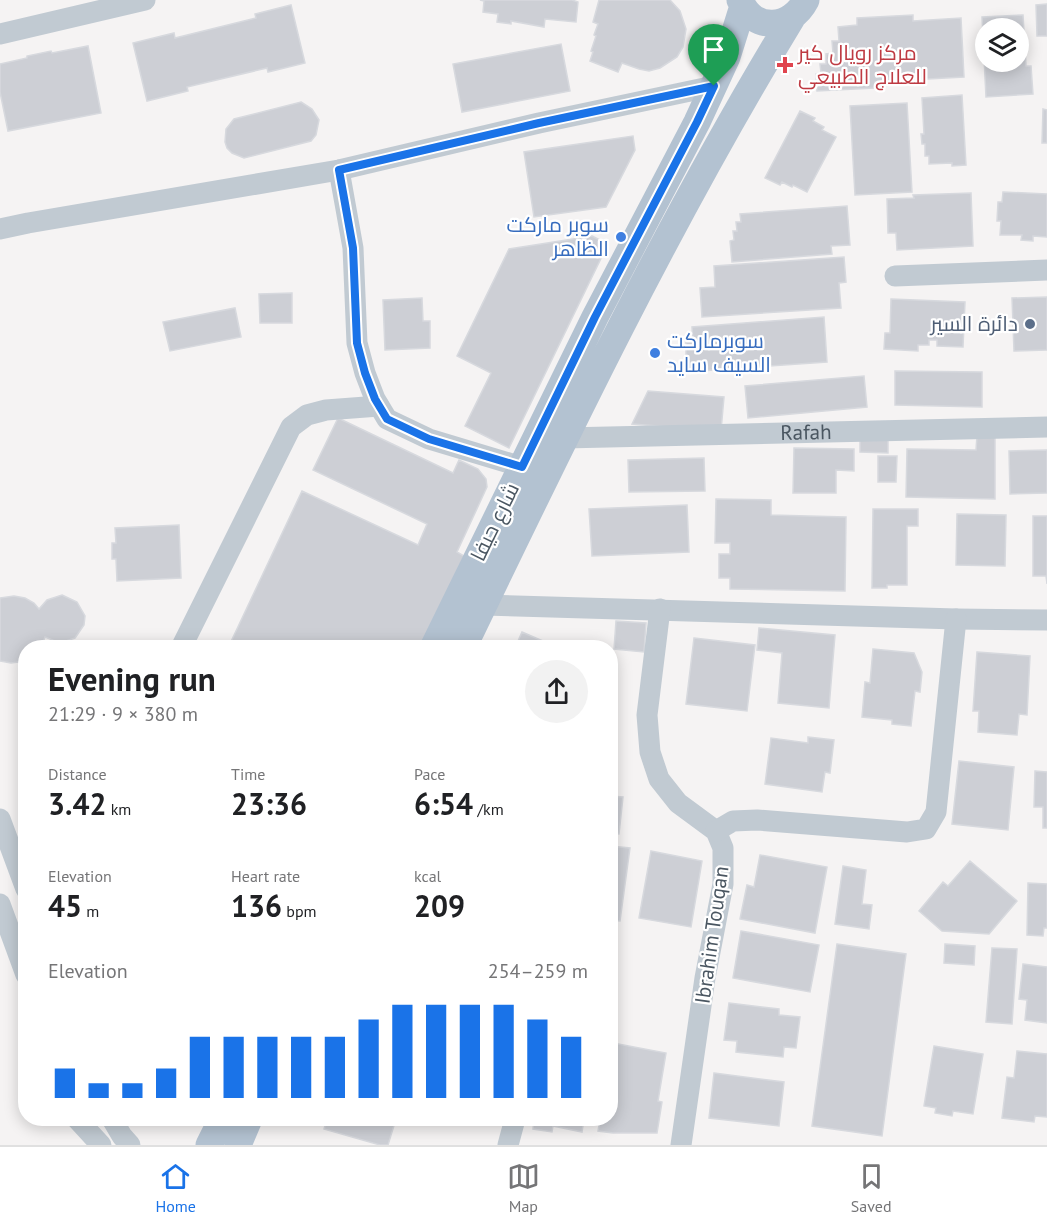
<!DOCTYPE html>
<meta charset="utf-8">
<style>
:root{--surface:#fff;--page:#f2f2f2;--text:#202124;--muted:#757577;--line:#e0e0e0;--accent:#1a73e8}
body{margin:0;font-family:"PT Sans",Cairo,sans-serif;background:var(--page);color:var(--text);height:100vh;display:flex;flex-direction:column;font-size:22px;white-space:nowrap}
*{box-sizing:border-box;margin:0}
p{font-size:20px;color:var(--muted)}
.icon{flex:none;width:33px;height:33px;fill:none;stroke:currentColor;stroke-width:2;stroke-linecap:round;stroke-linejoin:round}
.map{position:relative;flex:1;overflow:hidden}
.sheet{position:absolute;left:18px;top:640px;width:600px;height:486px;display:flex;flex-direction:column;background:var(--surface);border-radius:24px;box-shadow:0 3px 15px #0003}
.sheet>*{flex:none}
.buttons{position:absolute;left:975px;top:18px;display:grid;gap:12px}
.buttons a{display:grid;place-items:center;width:54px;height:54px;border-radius:50%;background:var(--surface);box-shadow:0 3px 15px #0003;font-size:30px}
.pin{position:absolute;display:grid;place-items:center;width:51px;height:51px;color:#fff;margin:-62px -26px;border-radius:50% 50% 50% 0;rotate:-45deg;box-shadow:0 0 6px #0007}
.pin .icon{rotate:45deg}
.round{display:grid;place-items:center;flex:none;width:63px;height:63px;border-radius:32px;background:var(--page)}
.summary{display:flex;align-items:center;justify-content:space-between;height:102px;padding:0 30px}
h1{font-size:33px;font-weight:800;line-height:45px}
.stats{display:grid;grid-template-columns:repeat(3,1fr);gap:9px;height:102px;padding:6px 30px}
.stats div{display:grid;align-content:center}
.stats b{font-size:30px;font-weight:800}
.stats small{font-size:16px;font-weight:400}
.stats p{font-size:16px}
.chart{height:168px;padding:12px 30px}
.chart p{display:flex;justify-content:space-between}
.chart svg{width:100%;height:108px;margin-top:6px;stroke:var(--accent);stroke-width:6}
.menu{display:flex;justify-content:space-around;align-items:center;height:84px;border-top:2px solid var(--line);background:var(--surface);font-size:16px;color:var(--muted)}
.menu a{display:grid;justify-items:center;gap:3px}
.menu .current{color:var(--accent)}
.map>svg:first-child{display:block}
.building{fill:#cdcfd5;stroke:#d7d9de;stroke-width:1.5;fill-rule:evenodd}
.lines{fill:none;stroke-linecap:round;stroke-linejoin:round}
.minor{stroke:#c1cad2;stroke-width:21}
.major{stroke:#b3c2d1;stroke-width:27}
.route-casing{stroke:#fff;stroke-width:12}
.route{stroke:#1a73e8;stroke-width:8}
.health-dot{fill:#e0444e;stroke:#fff;stroke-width:2}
.shop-dot{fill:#3f7fe0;stroke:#fff;stroke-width:2}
.service-dot{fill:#5c6f8a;stroke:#fff;stroke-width:2}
.labels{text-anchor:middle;stroke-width:4.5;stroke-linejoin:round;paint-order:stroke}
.health-label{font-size:21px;fill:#be3a42;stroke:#fff;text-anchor:start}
.shop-label{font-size:21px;fill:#366cbe;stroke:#fff;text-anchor:end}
.service-label{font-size:21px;fill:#4e5e75;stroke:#fff;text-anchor:end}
.street-label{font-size:21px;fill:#4a5661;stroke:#fff}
</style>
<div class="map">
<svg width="1047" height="1145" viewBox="0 0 1047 1145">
<rect width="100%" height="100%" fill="#f5f3f3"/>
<path class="building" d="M 480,0 L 572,0 L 578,2 L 576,22 L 545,19 L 544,27 L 511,21 L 511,24 L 497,22 L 498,14 L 483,12 L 484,1 Z
M 599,0 L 670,0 L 680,11 L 686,29 L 683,47 L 677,57 L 660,68 L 649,71 L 639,69 L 622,63 L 618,72 L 590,61 L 593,52 L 591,51 L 596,36 L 594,35 L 598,24 L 593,22 Z
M 1047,4 L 1047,36 L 1037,36 L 1036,5 Z
M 291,5 L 305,63 L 268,72 L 267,68 L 187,87 L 188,91 L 147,101 L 133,43 L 174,33 L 175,38 L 256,18 L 255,14 Z
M 913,15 L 913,21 L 961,18 L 964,77 L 910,80 L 910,76 L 896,77 L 896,81 L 875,82 L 875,88 L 817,91 L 816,74 L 821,73 L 820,64 L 826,64 L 826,54 L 833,53 L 832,41 L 839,41 L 838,27 L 857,25 L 857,18 Z
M 1023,15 L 1026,66 L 1031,66 L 1033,94 L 986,97 L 982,17 ZM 986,28 L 1018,28 L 1018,62 L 986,62 Z
M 561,44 L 570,91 L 462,112 L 453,64 Z
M 88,46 L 101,113 L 8,131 L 0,92 L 0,64 L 27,58 L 27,56 L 51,51 L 52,53 Z
M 962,95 L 966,165 L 952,166 L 952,163 L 929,164 L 929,156 L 925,156 L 925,144 L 922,144 L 921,134 L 924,134 L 922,98 Z
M 301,102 L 312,109 L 319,120 L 316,135 L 311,141 L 244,158 L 232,153 L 227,148 L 225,142 L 226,129 L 234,119 Z
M 907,103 L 912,192 L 855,195 L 850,106 Z
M 1043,109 L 1047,110 L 1047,143 L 1042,143 Z
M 800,111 L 815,118 L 813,121 L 824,127 L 822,130 L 836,137 L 807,192 L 793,185 L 792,187 L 782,182 L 780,185 L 765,178 Z
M 633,136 L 635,150 L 606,207 L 534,217 L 524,152 Z
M 1003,192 L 1047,194 L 1047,237 L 1033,236 L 1033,241 L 1021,240 L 1022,235 L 1000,235 L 1001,221 L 997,221 L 998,202 L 1002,202 Z
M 971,193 L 973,246 L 897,250 L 896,233 L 888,233 L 887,199 L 914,198 L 913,195 Z
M 847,206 L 850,245 L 831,246 L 832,254 L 732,262 L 730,241 L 734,240 L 733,231 L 737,231 L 736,222 L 741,222 L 740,214 Z
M 592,236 L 608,244 L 509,448 L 465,426 L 491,373 L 457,356 L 509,249 Z
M 844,257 L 846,282 L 839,283 L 841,308 L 702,317 L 700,288 L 715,287 L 714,266 Z
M 292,293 L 292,323 L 260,323 L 259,294 Z
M 1047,297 L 1047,350 L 1014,351 L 1012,298 Z
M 422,298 L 423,321 L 430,321 L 430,348 L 385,350 L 383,300 Z
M 891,299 L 965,302 L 963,347 L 937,346 L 937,340 L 929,340 L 929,345 L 918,345 L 918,351 L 884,349 L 885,333 L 890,333 Z
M 235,308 L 241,337 L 170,351 L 163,322 Z
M 824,317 L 827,362 L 686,372 L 686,342 L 693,342 L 692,327 Z
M 895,371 L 982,372 L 982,407 L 895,405 Z
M 864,376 L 867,407 L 748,418 L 745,386 Z
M 648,391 L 724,397 L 721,431 L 632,424 Z
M 338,418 L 453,473 L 459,460 L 478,469 L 486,479 L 487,487 L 457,552 L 464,556 L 421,648 L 228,648 L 302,491 L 418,545 L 427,524 L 313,470 Z
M 860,435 L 888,435 L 888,453 L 860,452 Z
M 977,436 L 995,437 L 995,499 L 906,497 L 907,449 L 976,450 Z
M 794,448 L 854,449 L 854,471 L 836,470 L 836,493 L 793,493 Z
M 1047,450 L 1047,493 L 1010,494 L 1009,451 Z
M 878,456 L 897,456 L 896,482 L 878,482 Z
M 704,458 L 705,491 L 629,492 L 628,460 Z
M 716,499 L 771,500 L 771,515 L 846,517 L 845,591 L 730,589 L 730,578 L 719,578 L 719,554 L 730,554 L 730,543 L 715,543 Z
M 687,505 L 689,552 L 592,556 L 589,509 Z
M 873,509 L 918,509 L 918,526 L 907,526 L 907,585 L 887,585 L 887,588 L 872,588 Z
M 957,514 L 1006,515 L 1005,566 L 956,565 Z
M 1033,516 L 1047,516 L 1047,584 L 1046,576 L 1033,576 Z
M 179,525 L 181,578 L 117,581 L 116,559 L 112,559 L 112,543 L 116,543 L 115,528 Z
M 62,595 L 77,602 L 85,616 L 84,625 L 75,638 L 60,643 L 45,637 L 41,648 L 26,648 L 26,661 L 11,663 L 0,661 L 0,598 L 14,596 L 25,598 L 34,603 L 39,609 L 47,600 Z
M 616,621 L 646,623 L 644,652 L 614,649 Z
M 759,628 L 835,635 L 829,708 L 778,703 L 782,653 L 757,650 Z
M 522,632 L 559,648 L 515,648 Z
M 694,638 L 755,645 L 747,711 L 686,704 Z
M 873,649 L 914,653 L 922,672 L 920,692 L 915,691 L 911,726 L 892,724 L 892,720 L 862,717 L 865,682 L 870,683 Z
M 977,652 L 1030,656 L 1027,715 L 1019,714 L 1017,735 L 978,732 L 979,711 L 973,711 Z
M 610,675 L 617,678 L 612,691 L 617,693 L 610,708 Z
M 808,737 L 834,740 L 830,773 L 825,772 L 822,792 L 765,784 L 771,738 L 808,743 Z
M 959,761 L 1014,767 L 1008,830 L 952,824 Z
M 1035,771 L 1047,772 L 1047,828 L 1043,828 L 1043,807 L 1034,807 Z
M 610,796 L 623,797 L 619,834 L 610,833 Z
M 610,846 L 630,848 L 620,921 L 610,920 Z
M 651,851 L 702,861 L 691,927 L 639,918 Z
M 760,855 L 827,867 L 815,933 L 740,919 L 747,885 L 754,887 Z
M 970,861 L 1017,901 L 989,934 L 942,931 L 919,911 L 943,882 L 948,886 Z
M 843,866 L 866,870 L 862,904 L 872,905 L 869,929 L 835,924 Z
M 1028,883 L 1047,884 L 1047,928 L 1044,928 L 1043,936 L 1027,935 Z
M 741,931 L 819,945 L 810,992 L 733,978 Z
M 837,944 L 906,954 L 882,1136 L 812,1126 Z
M 945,944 L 975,946 L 974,965 L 944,963 Z
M 992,948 L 1017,949 L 1012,1024 L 986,1022 Z
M 1023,964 L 1047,967 L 1047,1023 L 1025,1020 L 1027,1000 L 1019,999 Z
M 729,1003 L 779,1009 L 779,1015 L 800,1017 L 796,1048 L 784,1047 L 783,1057 L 736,1052 L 737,1041 L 724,1040 Z
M 613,1043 L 666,1053 L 658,1101 L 662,1102 L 657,1133 L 613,1133 L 598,1131 L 600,1119 L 610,1119 L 610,1060 Z
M 934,1046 L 983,1054 L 973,1114 L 953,1111 L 952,1116 L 935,1113 L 936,1108 L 924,1106 Z
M 1017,1051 L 1047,1054 L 1047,1117 L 1035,1116 L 1034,1122 L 1002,1118 L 1007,1077 L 1014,1078 Z
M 714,1073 L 784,1082 L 779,1126 L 709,1118 Z
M 327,1119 L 396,1119 L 388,1145 L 380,1145 L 324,1129 Z
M 534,1119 L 584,1119 L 582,1132 L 553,1126 L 552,1132 L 533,1129 Z"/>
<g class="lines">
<g class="minor">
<path d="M 0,34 L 145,0"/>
<path d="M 339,170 L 353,248 L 357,343 L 365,373 L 375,399 L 387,419 L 429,439 L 522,467"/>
<path d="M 0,229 L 28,223 L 339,170 L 539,123 L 714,86"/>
<path d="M 895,276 L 1047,270"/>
<path id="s1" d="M 564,438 L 1047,427"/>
<path d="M 484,605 L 956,619 L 1047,620"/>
<path d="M 660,609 L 647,715 L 650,752 L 659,779 L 678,803 L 716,831 L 723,848 L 723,884 L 705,978 L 681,1145"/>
<path d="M 181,648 L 291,427 L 307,415 L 326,410 L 379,406"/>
<path d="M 0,819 L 26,889"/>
<path d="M 716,831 L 733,821 L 757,820 L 907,832 L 926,829 L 936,812 L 956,619"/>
<path d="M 0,904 L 26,975"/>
<path d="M 77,1119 L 101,1145"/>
<path d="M 112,1119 L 122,1136 L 130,1145"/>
<path d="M 508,1145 L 515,1119"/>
</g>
<path class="major" d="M 740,0 C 754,33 791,29 806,0
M 433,648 L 595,317 L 697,122 L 727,57 L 743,6
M 463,648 C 566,434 669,220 792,18
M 209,1145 L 222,1119
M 238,1145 L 249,1119"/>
</g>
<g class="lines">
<g class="route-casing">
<path id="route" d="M 714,86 L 697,122 L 595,317 L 522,467 L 429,439 L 387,419 L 375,399 L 365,373 L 357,343 L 353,248 L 339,170 L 539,123 Z"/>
</g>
<use href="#route" class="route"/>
</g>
<path class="health-dot" d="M782 56h6v6h6v6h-6v6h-6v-6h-6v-6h6z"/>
<g class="shop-dot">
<circle cx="621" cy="237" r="6"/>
<circle cx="655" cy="353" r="6"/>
</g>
<circle class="service-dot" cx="1030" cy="324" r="6"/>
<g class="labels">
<g class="health-label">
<text x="798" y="60">مركز رويال كير<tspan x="798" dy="24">للعلاج الطبيعي</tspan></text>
</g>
<g class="shop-label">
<text x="609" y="232">سوبر ماركت<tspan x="609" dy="24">الظاهر</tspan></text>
<text x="667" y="348" text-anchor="start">سوبرماركت<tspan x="667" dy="24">السيف سايد</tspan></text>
</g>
<g class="service-label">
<text x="1018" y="331">دائرة السير</text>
</g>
<g class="street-label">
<text dy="7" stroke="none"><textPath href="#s1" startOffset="242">Rafah</textPath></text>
<text transform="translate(495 522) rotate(-64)" y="7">شارع حيفا</text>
<text transform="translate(712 935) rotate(-82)" y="7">Ibrahim Touqan</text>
</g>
</g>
</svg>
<div class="buttons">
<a><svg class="icon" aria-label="layers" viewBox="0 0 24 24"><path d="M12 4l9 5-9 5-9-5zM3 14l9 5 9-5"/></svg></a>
</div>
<div class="pin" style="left:714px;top:86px;background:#1e9e55"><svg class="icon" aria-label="arrive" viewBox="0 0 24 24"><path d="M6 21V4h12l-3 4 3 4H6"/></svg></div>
<section class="sheet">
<div class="summary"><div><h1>Evening run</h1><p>21:29 · 9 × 380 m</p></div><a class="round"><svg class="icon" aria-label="share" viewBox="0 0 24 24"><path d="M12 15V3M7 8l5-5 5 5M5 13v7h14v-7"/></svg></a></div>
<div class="stats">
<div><p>Distance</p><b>3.42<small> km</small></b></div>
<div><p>Time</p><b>23:36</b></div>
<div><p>Pace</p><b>6:54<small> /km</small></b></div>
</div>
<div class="stats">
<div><p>Elevation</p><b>45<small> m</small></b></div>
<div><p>Heart rate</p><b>136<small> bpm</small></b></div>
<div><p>kcal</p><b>209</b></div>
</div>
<div class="chart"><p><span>Elevation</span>254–259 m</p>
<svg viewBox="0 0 160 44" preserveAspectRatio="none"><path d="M5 44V32M15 44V38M25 44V38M35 44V32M45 44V19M55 44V19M65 44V19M75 44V19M85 44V19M95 44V12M105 44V6M115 44V6M125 44V6M135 44V6M145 44V12M155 44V19"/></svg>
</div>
</section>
</div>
<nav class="menu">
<a class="current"><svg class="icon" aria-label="home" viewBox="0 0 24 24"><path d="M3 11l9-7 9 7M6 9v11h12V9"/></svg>Home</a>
<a><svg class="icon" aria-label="map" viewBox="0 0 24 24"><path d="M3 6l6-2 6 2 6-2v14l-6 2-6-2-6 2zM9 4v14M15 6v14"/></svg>Map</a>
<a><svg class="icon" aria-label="saved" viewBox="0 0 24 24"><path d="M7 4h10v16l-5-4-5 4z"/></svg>Saved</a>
</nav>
